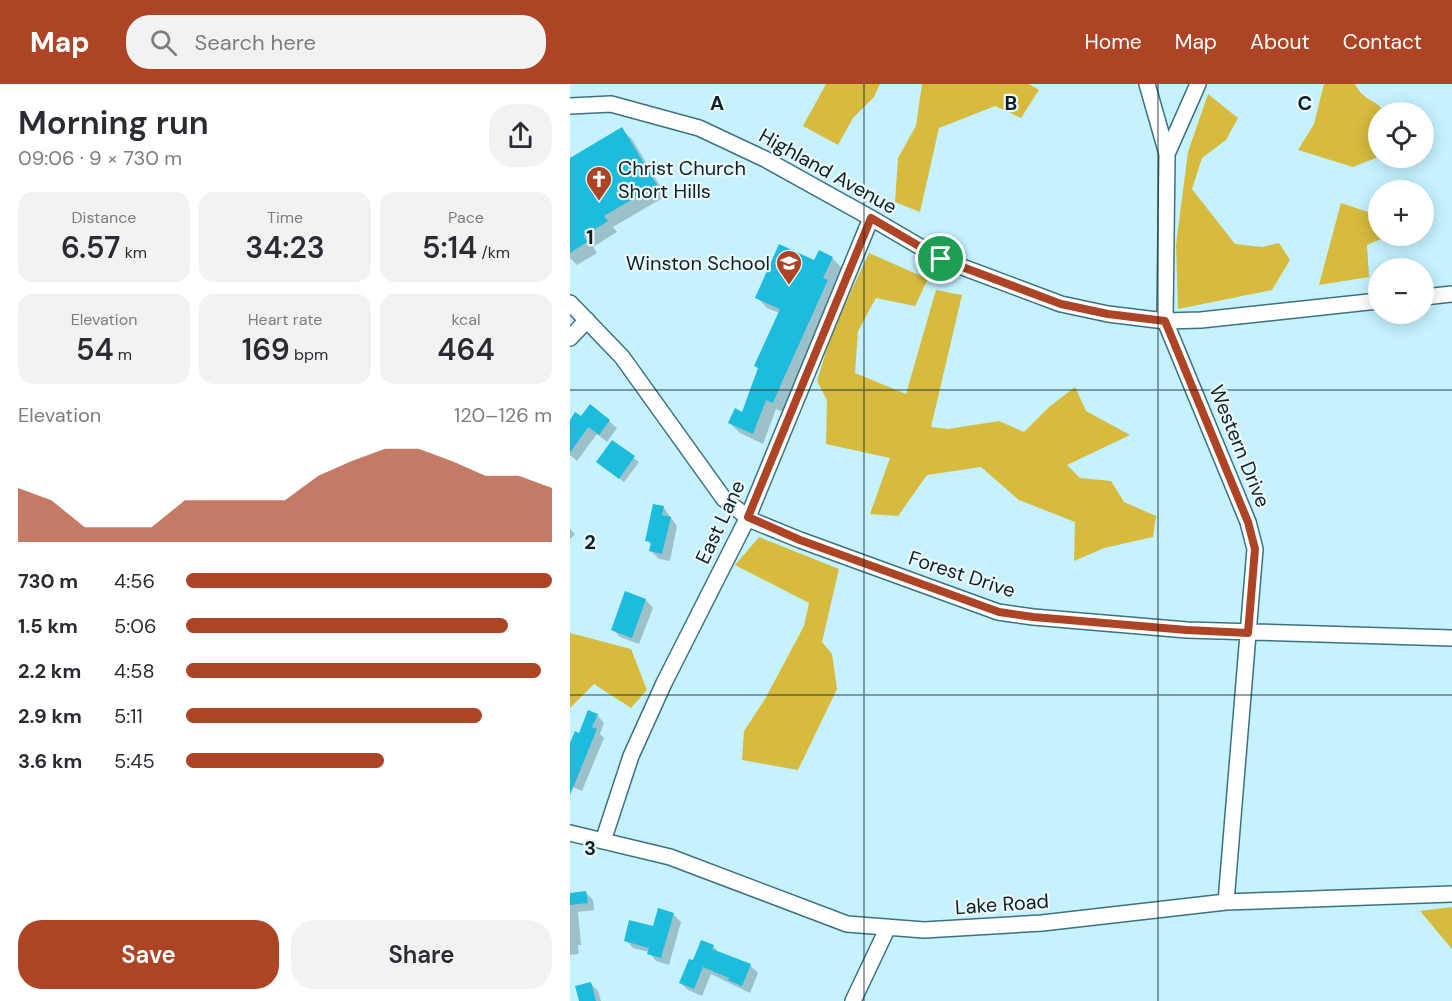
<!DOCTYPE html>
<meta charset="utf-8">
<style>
:root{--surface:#fff;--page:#f2f2f3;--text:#2b2b33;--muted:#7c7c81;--accent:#ac4425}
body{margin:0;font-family:"DM Sans",sans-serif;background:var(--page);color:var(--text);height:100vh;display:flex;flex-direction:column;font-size:22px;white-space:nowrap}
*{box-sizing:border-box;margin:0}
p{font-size:20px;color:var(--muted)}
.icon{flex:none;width:33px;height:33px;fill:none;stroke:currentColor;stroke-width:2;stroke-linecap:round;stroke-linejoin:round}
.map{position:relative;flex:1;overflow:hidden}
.details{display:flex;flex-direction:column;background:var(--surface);width:570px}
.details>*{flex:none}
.fabs{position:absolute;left:798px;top:18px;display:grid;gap:12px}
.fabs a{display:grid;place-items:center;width:66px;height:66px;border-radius:50%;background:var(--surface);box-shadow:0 3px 15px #0003;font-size:30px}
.pin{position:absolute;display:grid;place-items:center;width:51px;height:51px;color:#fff;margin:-26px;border:3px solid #fff;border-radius:50%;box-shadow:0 2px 6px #0007}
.round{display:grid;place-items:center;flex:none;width:63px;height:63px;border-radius:24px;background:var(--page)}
.summary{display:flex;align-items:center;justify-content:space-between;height:102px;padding:0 18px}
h1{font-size:33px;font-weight:600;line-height:45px}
.metrics{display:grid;grid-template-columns:repeat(3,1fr);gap:9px;height:102px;padding:6px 18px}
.metrics div{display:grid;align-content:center;border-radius:15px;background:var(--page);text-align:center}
.metrics b{font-size:30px;font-weight:600}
.metrics small{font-size:16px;font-weight:400}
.metrics p{font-size:16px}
.chart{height:168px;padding:12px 18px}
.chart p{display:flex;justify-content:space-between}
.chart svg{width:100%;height:108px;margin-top:6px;fill:var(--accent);opacity:.7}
.primary-button{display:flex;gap:12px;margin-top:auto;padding:12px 18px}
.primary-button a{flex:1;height:69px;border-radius:24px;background:var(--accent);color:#fff;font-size:24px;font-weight:600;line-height:69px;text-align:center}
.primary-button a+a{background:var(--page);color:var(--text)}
ul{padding:0 18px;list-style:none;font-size:20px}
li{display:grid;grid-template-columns:96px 72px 1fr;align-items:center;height:45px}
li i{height:15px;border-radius:8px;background:var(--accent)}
header{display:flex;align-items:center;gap:36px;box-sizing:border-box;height:84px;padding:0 30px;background:var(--accent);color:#fff}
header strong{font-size:28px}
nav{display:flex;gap:33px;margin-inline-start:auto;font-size:21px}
.search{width:420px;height:54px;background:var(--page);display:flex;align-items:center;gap:15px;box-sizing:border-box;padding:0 21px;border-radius:24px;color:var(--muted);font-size:22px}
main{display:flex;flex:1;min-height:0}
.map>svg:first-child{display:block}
.green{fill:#d6bb3e}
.shadow{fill:#0003}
.building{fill:#1dbcdd}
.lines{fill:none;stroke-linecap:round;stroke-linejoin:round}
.minor-casing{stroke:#3c7280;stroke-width:18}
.minor{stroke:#fff;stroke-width:15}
.route-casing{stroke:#fff;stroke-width:12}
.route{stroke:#ac4425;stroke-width:8}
.grid{fill:none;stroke:#0a2127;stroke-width:1.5;stroke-opacity:0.55}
.labels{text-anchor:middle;stroke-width:4.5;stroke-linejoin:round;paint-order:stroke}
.poi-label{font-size:20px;fill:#0a2127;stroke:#edf8fb;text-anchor:start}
.street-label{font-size:20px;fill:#0a2127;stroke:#edf8fb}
.grid-label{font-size:20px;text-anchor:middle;font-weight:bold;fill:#0a2127;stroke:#edf8fb;stroke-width:4.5;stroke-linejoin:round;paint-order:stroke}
</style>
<header>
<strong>Map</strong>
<div class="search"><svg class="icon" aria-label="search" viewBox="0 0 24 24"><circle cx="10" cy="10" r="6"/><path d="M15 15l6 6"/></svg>Search here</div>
<nav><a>Home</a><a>Map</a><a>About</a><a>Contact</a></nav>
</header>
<main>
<section class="details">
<div class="summary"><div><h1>Morning run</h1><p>09:06 · 9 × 730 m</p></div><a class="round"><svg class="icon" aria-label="share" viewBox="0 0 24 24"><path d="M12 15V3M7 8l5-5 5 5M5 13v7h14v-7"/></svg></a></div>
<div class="metrics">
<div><p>Distance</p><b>6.57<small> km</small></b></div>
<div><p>Time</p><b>34:23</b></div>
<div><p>Pace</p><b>5:14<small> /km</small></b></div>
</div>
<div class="metrics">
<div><p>Elevation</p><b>54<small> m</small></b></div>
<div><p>Heart rate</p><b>169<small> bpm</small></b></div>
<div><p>kcal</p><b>464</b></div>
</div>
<div class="chart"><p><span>Elevation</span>120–126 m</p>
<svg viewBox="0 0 160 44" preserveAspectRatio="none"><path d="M0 44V22L10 27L20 38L30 38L40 38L50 27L60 27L70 27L80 27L90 17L100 11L110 6L120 6L130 11L140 17L150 17L160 22V44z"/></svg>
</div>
<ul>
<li><b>730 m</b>4:56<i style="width:100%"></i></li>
<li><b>1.5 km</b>5:06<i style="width:88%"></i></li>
<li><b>2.2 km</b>4:58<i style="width:97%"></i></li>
<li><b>2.9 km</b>5:11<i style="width:81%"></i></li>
<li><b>3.6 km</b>5:45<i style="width:54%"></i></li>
</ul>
<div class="primary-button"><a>Save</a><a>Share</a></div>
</section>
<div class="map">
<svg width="882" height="917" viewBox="0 0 882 917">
<rect width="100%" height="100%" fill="#c5f2fe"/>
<path class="green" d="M 256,0 L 310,0 L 304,13 L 283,34 L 268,61 L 233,42 Z
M 352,0 L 459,0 L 469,6 L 451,34 L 425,22 L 369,44 L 350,128 L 325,118 L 328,74 L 346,42 Z
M 754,0 L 785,0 C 794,18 807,15 814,28 L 808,28 L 808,73 L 783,83 L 728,66 L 744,40 Z
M 638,10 L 668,34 L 656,56 L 632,74 L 622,105 L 665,160 L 692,163 L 709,159 L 720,176 L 702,206 L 608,225 L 606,161 L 618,68 Z
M 771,119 L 804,130 L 808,136 L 808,152 L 818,152 L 797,161 L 799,193 L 749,201 Z
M 299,169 L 358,195 L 345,222 L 306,214 L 288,247 L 285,289 L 336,310 L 366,206 L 392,211 L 361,343 L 378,345 L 429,337 L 454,348 L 479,323 L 505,303 L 516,327 L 560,351 L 497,381 L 510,394 L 541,397 L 554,418 L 586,432 L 583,453 L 534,464 L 504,477 L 505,438 L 449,416 L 411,383 L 357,391 L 328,432 L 300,430 L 320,374 L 256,360 L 257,316 L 247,297 L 262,248 Z
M 189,453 L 269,485 L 252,558 L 262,570 L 267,605 L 228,686 L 172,676 L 174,647 L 195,615 L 234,542 L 239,519 L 165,481 Z
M 0,549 L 61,565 L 77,606 L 61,624 L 24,600 L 0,624 Z
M 882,823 L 882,865 L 850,827 Z"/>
<path class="shadow" d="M 51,45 L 62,55 L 96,112 L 43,143 L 47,148 L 23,163 L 27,169 L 7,181 L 0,174 L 0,75 Z
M 262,174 L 272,184 L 263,204 L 267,208 L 213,328 L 206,325 L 193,360 L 170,349 L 160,339 L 173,330 L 209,229 L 197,224 L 187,213 L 245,178 Z
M 11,335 L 39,337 L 47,344 L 37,358 L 27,350 L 7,377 L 0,371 L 0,338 Z
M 42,358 L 69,378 L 54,398 L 33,382 Z
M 84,421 L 94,424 L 107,442 L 100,477 L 89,475 L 81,467 L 82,462 L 77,456 Z
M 0,445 L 5,450 L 0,455 Z
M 56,509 L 76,516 L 83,524 L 69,560 L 50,553 L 42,545 Z
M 27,631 L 34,639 L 30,650 L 34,654 L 12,707 L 0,702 L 0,662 Z
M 16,809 L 23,816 L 24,826 L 8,828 L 11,861 L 8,861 L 9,870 L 0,871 L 0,810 Z
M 103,830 L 111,838 L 99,881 L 86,877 L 79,868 L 63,864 L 56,856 L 84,844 Z
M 143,862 L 151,871 L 180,881 L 188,889 L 180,909 L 141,890 L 132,912 L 118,906 L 111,899 L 124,878 Z
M 20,899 L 28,907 L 31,917 L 11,917 Z"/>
<path class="building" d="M 52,43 L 87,101 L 34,132 L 38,137 L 14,152 L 17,158 L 0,169 L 0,74 Z
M 209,160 L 244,176 L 249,166 L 263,173 L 253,194 L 258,196 L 212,298 L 203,319 L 196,316 L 183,350 L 158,339 L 165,324 L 172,328 L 188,284 L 184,282 L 210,225 L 185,214 Z
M 20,320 L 40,336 L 29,351 L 18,343 L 0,369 L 0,336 L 5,328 L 11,332 Z
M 42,356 L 65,372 L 49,395 L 26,378 Z
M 83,420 L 94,422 L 92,431 L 101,433 L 92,470 L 79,467 L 81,458 L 75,457 Z
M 55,507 L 76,515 L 62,554 L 41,546 Z
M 18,626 L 28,630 L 22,643 L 27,645 L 0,711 L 0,659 L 5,647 L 9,649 Z
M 16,807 L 18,819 L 0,821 L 0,809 Z
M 88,824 L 104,829 L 91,874 L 77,870 L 79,864 L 54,857 L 59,836 L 83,842 Z
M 131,856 L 144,861 L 142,865 L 181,880 L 172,902 L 158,896 L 159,894 L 133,883 L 124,905 L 109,899 L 119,875 L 123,876 Z
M 21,898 L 26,917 L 9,917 L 5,902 Z"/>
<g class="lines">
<g class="minor-casing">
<path id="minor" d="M 577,0 L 597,70 L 595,237 L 678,438 L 685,465 L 656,818
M 0,22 L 41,20 L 129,44 L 195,75 L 301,134 L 371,175 L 491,220 L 538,230 L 595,237 L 631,236 L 808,217
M 597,70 L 628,0
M 854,213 L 882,210
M 0,219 L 52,273 L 154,415 L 181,436 L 230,456 L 428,528 L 463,533 L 617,546 L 882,554
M 0,254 L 17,236
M 0,749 L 100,773 L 277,840 L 354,846 L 472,839 L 656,818 L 882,810
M 33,757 L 61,672 L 94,599 L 178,433 L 301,134
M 283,917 L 318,843"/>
</g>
<use href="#minor" class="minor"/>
</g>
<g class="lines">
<g class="route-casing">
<path id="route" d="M 301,134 L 371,175 L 491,220 L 538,230 L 595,237 L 678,438 L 685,465 L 678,549 L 617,546 L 463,533 L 429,528 L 230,456 L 178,433 Z"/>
</g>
<use href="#route" class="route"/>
</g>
<path class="grid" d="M 294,0 L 294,917M 588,0 L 588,917M 0,306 L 882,306M 0,611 L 882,611"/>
<defs>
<g id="church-pin" transform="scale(1.35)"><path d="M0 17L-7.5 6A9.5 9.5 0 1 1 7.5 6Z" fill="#ac4425" stroke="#edf8fb"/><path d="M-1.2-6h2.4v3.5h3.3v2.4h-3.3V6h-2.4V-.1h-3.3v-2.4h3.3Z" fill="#fff"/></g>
<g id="school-pin" transform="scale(1.35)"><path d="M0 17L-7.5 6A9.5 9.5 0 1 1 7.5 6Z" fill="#ac4425" stroke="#edf8fb"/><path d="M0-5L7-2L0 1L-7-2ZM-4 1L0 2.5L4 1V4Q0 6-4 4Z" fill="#fff"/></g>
</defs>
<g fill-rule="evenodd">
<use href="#church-pin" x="29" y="95"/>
<use href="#school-pin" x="219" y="179"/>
</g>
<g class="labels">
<g class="poi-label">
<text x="48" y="91">Christ Church<tspan x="48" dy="23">Short Hills</tspan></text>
<text x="200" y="186" text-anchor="end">Winston School</text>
</g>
<g class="street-label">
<text transform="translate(258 87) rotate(29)" y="7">Highland Avenue</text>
<text transform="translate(670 362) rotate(68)" y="7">Western Drive</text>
<text transform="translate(150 438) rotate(-65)" y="7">East Lane</text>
<text transform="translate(392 490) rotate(18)" y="7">Forest Drive</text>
<text transform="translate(432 820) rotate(-4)" y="7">Lake Road</text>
</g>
</g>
<g class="grid-label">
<text x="147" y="26">A</text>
<text x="441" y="26">B</text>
<text x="735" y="26">C</text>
<text x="20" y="160">1</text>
<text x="20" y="465">2</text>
<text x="20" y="771">3</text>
</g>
</svg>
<div class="fabs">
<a><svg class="icon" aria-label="locate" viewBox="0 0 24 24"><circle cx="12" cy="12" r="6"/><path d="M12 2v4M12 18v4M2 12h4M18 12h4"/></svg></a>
<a>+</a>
<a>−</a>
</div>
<div class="pin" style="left:371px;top:175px;background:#1e9e55"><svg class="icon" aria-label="arrive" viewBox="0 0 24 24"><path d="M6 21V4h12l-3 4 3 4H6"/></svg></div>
</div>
</main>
